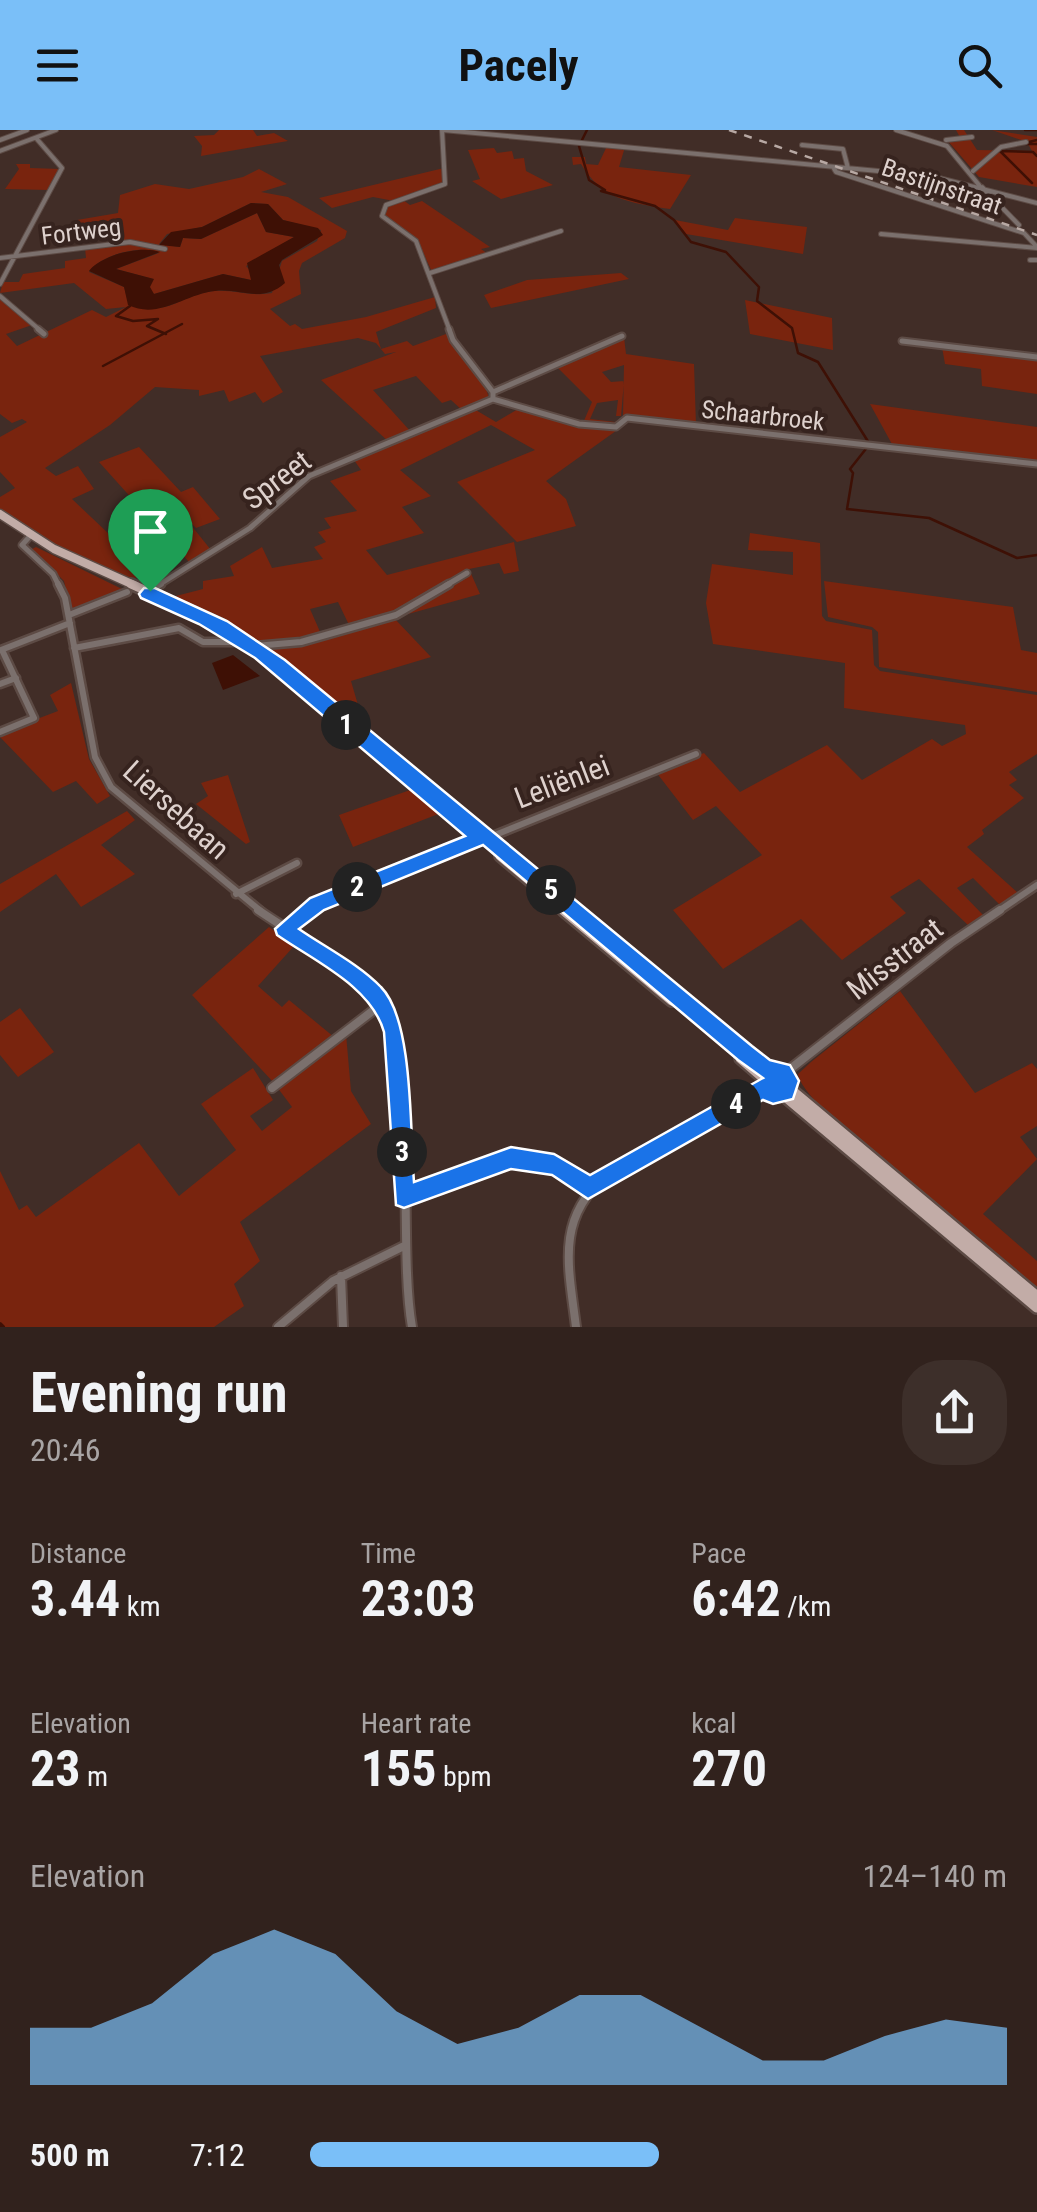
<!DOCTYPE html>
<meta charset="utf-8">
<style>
:root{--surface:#31221d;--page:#3d2f2a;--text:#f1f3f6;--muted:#a8a4a4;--accent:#7abff8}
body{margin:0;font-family:"Roboto Condensed",sans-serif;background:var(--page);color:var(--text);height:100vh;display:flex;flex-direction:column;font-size:38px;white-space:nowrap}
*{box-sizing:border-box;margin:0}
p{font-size:32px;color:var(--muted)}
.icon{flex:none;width:55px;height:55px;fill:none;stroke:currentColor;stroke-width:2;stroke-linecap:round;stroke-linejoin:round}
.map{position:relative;height:1197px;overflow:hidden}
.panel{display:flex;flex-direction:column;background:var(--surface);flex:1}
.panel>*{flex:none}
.pin{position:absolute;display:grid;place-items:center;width:85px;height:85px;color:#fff;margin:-102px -42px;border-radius:50% 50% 50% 0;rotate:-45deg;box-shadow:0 0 10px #0007}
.pin .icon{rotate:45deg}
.km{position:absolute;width:50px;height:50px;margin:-25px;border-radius:50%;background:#222;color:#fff;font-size:28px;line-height:50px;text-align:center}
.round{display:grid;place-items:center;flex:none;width:105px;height:105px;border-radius:40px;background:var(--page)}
.head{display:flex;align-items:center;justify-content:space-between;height:170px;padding:0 30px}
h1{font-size:55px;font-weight:700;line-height:75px}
.figures{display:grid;grid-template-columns:repeat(3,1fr);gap:15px;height:170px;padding:10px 30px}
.figures div{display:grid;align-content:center}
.figures b{font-size:50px;font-weight:700}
.figures small{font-size:28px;font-weight:400}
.figures p{font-size:28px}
.chart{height:280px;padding:20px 30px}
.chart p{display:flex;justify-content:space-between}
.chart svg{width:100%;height:180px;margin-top:10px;fill:var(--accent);opacity:.7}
ul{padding:0 30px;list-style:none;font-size:32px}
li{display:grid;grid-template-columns:160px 120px 1fr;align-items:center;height:75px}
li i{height:25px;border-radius:12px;background:var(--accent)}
header{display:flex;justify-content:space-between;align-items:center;height:130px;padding:0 30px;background:var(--accent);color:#111;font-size:45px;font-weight:700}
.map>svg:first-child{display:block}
.green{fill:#79240e;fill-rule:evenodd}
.water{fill:#3e1005}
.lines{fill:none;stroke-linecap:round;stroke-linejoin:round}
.stream-far1{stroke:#3e1005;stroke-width:2.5}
.stream{stroke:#3e1005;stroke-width:4}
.minor-far3-casing{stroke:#5d4b45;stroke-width:6}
.minor-far2-casing{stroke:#5d4b45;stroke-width:9}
.minor-far1-casing{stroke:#5d4b45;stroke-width:11}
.minor-casing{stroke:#5d4b45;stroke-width:12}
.major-far2-casing{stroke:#5d4b45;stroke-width:11}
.major-far1-casing{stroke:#5d4b45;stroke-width:14}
.major-casing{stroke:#5d4b45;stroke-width:16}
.minor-far3{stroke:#7b706d;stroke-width:4}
.minor-far2{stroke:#7b706d;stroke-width:5}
.minor-far1{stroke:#7b706d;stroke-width:6}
.minor{stroke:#7b706d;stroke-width:8}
.major-far2{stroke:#c2aca7;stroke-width:8}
.major-far1{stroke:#c2aca7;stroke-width:9}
.major{stroke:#c2aca7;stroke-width:11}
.rail{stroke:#b8a9a4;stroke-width:2.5;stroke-dasharray:8 8;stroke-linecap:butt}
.route{fill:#1a73e8;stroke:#fff;stroke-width:2.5;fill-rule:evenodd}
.labels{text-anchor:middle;stroke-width:8;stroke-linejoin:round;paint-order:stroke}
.far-street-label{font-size:25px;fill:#ded1cd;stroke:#36231e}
.street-label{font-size:30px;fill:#ded1cd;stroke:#36231e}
</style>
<header><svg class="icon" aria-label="menu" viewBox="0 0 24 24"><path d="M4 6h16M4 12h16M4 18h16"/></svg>Pacely<svg class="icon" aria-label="search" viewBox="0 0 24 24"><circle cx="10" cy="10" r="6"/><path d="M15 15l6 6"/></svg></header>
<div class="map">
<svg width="1037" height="1197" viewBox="0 0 1037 1197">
<rect width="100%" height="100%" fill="#412d27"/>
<path class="green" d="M 219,0 L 253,0 L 257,6 L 274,3 L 288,11 L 201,26 L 202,16 L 194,6 L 214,5 Z
M 956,0 L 964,0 L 977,20 L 1032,21 L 1027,12 L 992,0 L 1037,7 L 1037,57 L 979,47 L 947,10 L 961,9 Z
M 607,16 L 625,17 L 619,37 L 691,45 L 670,79 C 629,73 602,69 581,34 L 573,35 L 572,27 L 585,27 L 586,34 L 598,35 Z
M 494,18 L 497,23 L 512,21 L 514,29 L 524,28 L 526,41 L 553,55 L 501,69 L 472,51 L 480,49 L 468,20 Z
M 16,34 L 30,34 L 30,38 L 61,39 L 48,60 L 5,59 L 19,39 Z
M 444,38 L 445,52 L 394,71 L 373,67 L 332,78 L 319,68 Z
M 259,39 L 287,54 L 261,62 L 288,67 L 347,101 L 345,108 L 302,133 L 299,141 L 301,164 L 270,179 L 290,196 L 295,194 L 302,199 L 366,187 L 435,167 L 436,178 L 376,202 L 381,219 L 407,211 L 413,216 L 446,204 L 485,255 L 489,268 L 463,281 L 451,270 L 442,273 L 416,246 L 373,260 L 412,303 L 389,312 L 321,250 L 396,222 L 385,224 L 376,213 L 358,208 L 260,226 L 283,262 L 263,273 L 255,262 L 229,272 L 224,260 L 199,266 L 199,260 L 155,257 L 110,295 L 45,338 L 56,346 L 78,336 L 94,359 L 72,369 L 148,441 L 132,450 L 43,409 L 0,380 L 0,367 L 15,358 L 0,342 L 0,307 L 27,292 L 22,289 L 12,293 L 0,284 L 0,168 L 32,195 L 6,204 L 17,216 L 92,180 L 106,187 L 126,177 L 106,179 L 74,153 L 0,163 L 3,152 L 19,152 L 23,144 L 65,138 L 65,131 L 86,128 L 85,118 L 121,113 L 120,96 L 105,98 L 104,105 L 70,108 L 77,90 L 118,83 L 120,65 L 155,54 L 189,59 L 243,47 ZM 251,73 L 268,74 L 283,90 L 321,100 L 317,111 L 282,131 L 272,163 C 251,167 234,159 214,161 C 174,166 172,189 128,171 L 124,157 L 89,142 C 100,125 142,114 159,123 L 116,139 L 153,149 L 149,158 L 154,164 L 223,144 L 251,150 L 252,143 L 246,136 L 294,107 L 266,102 L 257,83 L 201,109 L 183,108 L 180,117 L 159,114 L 167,104 L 202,97 Z
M 403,70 L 410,75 L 422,71 L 490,117 L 481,119 L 488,124 L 432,142 L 417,109 L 385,87 L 385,77 Z
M 735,88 L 807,97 L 803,124 L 686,104 L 675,90 L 728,100 Z
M 621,143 L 629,149 L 491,178 L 484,165 L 527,150 Z
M 745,170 L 832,188 L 833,220 L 750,204 Z
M 624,207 L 626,224 L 694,234 L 696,295 L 623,286 L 624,235 L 602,242 L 611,252 L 624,251 L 621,286 L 616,286 L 618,270 L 597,273 L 590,289 L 615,292 L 620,289 L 619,293 L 583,293 L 592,272 L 557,237 Z
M 942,217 L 1037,228 L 1037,264 L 982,256 L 981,239 L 945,234 Z
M 870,274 L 1037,297 L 1037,333 L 893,316 Z
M 474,279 L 496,292 L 518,279 L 579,296 L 620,298 L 546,351 L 566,369 L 576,396 L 517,412 L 457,352 L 535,320 L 491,295 L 400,340 L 431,366 L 402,377 L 424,403 L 366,420 L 387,445 L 514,412 L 519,441 L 504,444 L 499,433 L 469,439 L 480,464 L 394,488 L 431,527 L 351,551 L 358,575 L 341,581 L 261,515 L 295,514 L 350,497 L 338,472 L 310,479 L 321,504 L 301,510 L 258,514 L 219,489 L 172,467 L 203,459 L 203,451 L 234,446 L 230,436 L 262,417 L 272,438 L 323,429 L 314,417 L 326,412 L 318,402 L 331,398 L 324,388 L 357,381 L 330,351 L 361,340 L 354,330 Z
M 139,317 L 181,362 L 193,357 L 220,389 L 196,398 L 182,384 L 211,420 L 189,432 L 99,332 Z
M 750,403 L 820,413 L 822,486 L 826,491 L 872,500 L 874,535 L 880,541 L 1037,565 L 1037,624 L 1009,642 L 1017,650 L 1009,655 L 1024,668 L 982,700 L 984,704 L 967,717 L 1018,763 L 1000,775 L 973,748 L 957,758 L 983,785 L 968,795 L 919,749 L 890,767 L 906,783 L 842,830 L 801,789 L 723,839 L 673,780 L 762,725 L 716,676 L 693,690 L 656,642 L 704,623 L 740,662 L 827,615 L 862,650 L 932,609 L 942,616 L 966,604 L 965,595 L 844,578 L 845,533 L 713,514 L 706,473 L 712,434 L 793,445 L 793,422 L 748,420 Z
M 36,417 L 122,459 L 90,478 L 71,483 L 64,451 L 32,419 Z
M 824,451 L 1013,477 L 1021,520 L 1037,523 L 1037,562 L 879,537 L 878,502 L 872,497 L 828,487 Z
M 71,553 L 89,629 L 110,666 L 97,674 L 76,651 L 53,662 L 0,607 L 0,603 L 58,581 L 50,565 Z
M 228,645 L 250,712 L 246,714 L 196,674 L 208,666 L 201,653 Z
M 413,659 L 441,683 L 353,717 L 339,685 Z
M 127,681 L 135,690 L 101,715 L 135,744 L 81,777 L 56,744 L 0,782 L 0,754 Z
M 269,797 L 295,815 L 258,856 L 282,877 L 289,870 L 334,907 L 274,953 L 192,865 Z
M 900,861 L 975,963 L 1032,933 L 1037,939 L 1037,996 L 1020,1007 L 1037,1029 L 983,1084 L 1037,1131 L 1037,1158 C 998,1126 802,980 798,944 L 811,932 Z
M 20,878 L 54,922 L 18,947 L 0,925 L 0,892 Z
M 346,904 L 351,961 L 371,994 L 240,1092 L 260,1131 L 234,1154 L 244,1176 L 214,1197 L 0,1197 L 0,1041 L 19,1080 L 27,1075 L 36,1087 L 139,1013 L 179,1066 L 236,1020 L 201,974 L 253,938 L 273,970 L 250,986 L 262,1001 L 292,977 L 277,957 Z"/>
<path class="water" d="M 251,73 L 268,74 L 283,90 L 318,98 L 323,105 L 282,130 L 279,135 L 285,153 C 261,174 242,158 215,161 C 185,164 159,190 128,175 L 124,157 L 89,141 C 101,125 141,115 160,122 L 116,139 L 154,149 L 150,157 L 154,164 L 223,144 L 251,150 L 247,133 L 294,107 L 266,102 L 257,83 L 201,109 L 183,108 L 180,117 L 159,115 L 171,102 L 202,97 Z
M 233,525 L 260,546 L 223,560 L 212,533 Z"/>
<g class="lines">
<path class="stream-far1" d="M 587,0 L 579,16 L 589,50 L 605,60 L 601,61 L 655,76 L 674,90 L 691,112 L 726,122 L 759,157 L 757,171 L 792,198 L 798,223 L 818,232 L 869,313
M 1025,0 L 1037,0
M 1029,12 L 1037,10
M 1026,14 L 1037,14
M 1032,53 L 1000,21 L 1033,22 L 1037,26
M 130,176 L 116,186 L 133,191 L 158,189 L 147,196 L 166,204
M 103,236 L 182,194
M 869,315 L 850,339 L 853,343 L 847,379 L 929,388 L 1017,428 L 1037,425"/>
<path class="stream" d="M 0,1194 L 3,1197"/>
<g class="minor-far3-casing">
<path id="minor-far3" d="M 442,0 L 445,54 L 386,75 L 382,86 L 416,111 L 450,201
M 443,0 L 931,46 L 1037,73
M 896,0 L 947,16 L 979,55
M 0,10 L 27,0
M 946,10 L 972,7
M 802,15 L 843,19 L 848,38
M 0,21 L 56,0
M 833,37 L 836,42 L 1024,103 L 1037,117
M 973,41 L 1001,17 L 1026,12
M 982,57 L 1019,95
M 881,104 L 1037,118
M 0,128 L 130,112 L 165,119
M 1030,130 L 1037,130
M 430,143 L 561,101
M 0,154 L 62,38 L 36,8
M 0,166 L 41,201"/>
</g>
<g class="minor-far2-casing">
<path id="minor-far2" d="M 38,199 L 44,204
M 449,199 L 453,210 L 493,262 L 493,269
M 902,211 L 1037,227
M 493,262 L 622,206
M 493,269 L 579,294 L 616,297 L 627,288 L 1037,334
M 31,405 L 22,415 L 53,444 L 59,456
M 157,456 L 250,398 L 309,346 L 493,269
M 445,456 L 467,443"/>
</g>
<g class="minor-far1-casing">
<path id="minor-far1" d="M 58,454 L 65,468 L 95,627 L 111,657 L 262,782
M 148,462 L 161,454
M 69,485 L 127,462
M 255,516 L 301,512 L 396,485 L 449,454
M 74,518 L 179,498 L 203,512 L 242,512
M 1,520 L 70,493
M 0,554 L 16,548
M 0,602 L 34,588 L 2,520
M 236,764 L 297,733
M 304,782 L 696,624
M 997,782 L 1037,755"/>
</g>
<g class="minor-casing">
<path id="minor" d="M 258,780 C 283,797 361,845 376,865 C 420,927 397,1112 412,1197
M 284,799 L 308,780
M 785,943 L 951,813 L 1000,780
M 272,958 L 383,873
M 404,1067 C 472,1043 525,1005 589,1058
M 341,1146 L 343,1197
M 278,1197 L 333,1151 L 404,1116
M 576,1197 C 569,1139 555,1089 605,1047 L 764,958"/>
</g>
<g class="major-far2-casing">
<path id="major-far2" d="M 0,384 L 54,419 L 136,456"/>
</g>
<g class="major-far1-casing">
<path id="major-far1" d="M 131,454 L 222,495 L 280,534 L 577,782
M 500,726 L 567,782"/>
</g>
<g class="major-casing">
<path id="major" d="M 564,780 L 672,870
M 574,780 L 766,940
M 741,928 L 762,946
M 788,958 L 1037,1167
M 783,964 L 1037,1177
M 783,964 L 773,964 L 764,958 L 763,943 L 772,938 L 783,941 L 788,958"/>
</g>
<use href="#minor-far3" class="minor-far3"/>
<use href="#minor-far2" class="minor-far2"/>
<use href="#minor-far1" class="minor-far1"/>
<use href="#minor" class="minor"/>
<use href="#major-far2" class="major-far2"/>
<use href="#major-far1" class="major-far1"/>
<use href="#major" class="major"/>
<path class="rail" d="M 729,0 L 1037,105"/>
</g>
<path class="route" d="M 144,458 L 155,458 L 227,491 L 285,530 L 752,916 L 770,930 L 790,935 L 799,951 L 793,969 L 773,974 L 763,970 L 588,1069 L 552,1045 L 511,1039 L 404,1078 L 396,1075 L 384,902 C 371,856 314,831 277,805 L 275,799 L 310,768 L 465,706 L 255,528 L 199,494 L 141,468 L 139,464 ZM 483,715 L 738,930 L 763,948 L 590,1045 L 554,1024 L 511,1017 L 414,1052 C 410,1004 414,890 381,857 C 359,834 325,817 299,799 L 324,780 Z"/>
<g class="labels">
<g class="far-street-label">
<text transform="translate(942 56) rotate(19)" y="9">Bastijnstraat</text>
<text transform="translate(81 101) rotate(-7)" y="9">Fortweg</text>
<text transform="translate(763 285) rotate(6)" y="9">Schaarbroek</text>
</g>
<g class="street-label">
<text transform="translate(277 350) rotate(-37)" y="10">Spreet</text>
<text transform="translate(562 652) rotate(-21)" y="10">Leliënlei</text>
<text transform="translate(176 680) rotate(42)" y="10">Liersebaan</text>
<text transform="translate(895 829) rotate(-38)" y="10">Misstraat</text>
</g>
</g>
</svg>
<div class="pin" style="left:150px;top:461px;background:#1e9e55"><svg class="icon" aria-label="arrive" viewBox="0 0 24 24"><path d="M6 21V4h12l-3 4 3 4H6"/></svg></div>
<b class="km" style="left:346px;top:595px">1</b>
<b class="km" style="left:357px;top:757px">2</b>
<b class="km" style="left:402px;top:1022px">3</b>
<b class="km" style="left:736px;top:974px">4</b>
<b class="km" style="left:551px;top:760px">5</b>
</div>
<section class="panel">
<div class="head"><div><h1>Evening run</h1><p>20:46</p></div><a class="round"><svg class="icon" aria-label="share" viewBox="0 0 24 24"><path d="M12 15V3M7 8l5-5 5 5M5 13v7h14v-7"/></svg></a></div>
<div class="figures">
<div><p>Distance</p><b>3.44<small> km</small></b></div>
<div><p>Time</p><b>23:03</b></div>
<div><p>Pace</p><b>6:42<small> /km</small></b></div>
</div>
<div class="figures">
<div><p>Elevation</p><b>23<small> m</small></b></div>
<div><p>Heart rate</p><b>155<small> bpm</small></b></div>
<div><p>kcal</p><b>270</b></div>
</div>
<div class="chart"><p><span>Elevation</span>124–140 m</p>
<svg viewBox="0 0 160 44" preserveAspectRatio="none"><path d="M0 44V30L10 30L20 24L30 12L40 6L50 12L60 26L70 34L80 30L90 22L100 22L110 30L120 38L130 38L140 32L150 28L160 30V44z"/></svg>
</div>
<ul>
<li><b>500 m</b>7:12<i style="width:50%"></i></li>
</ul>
</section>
